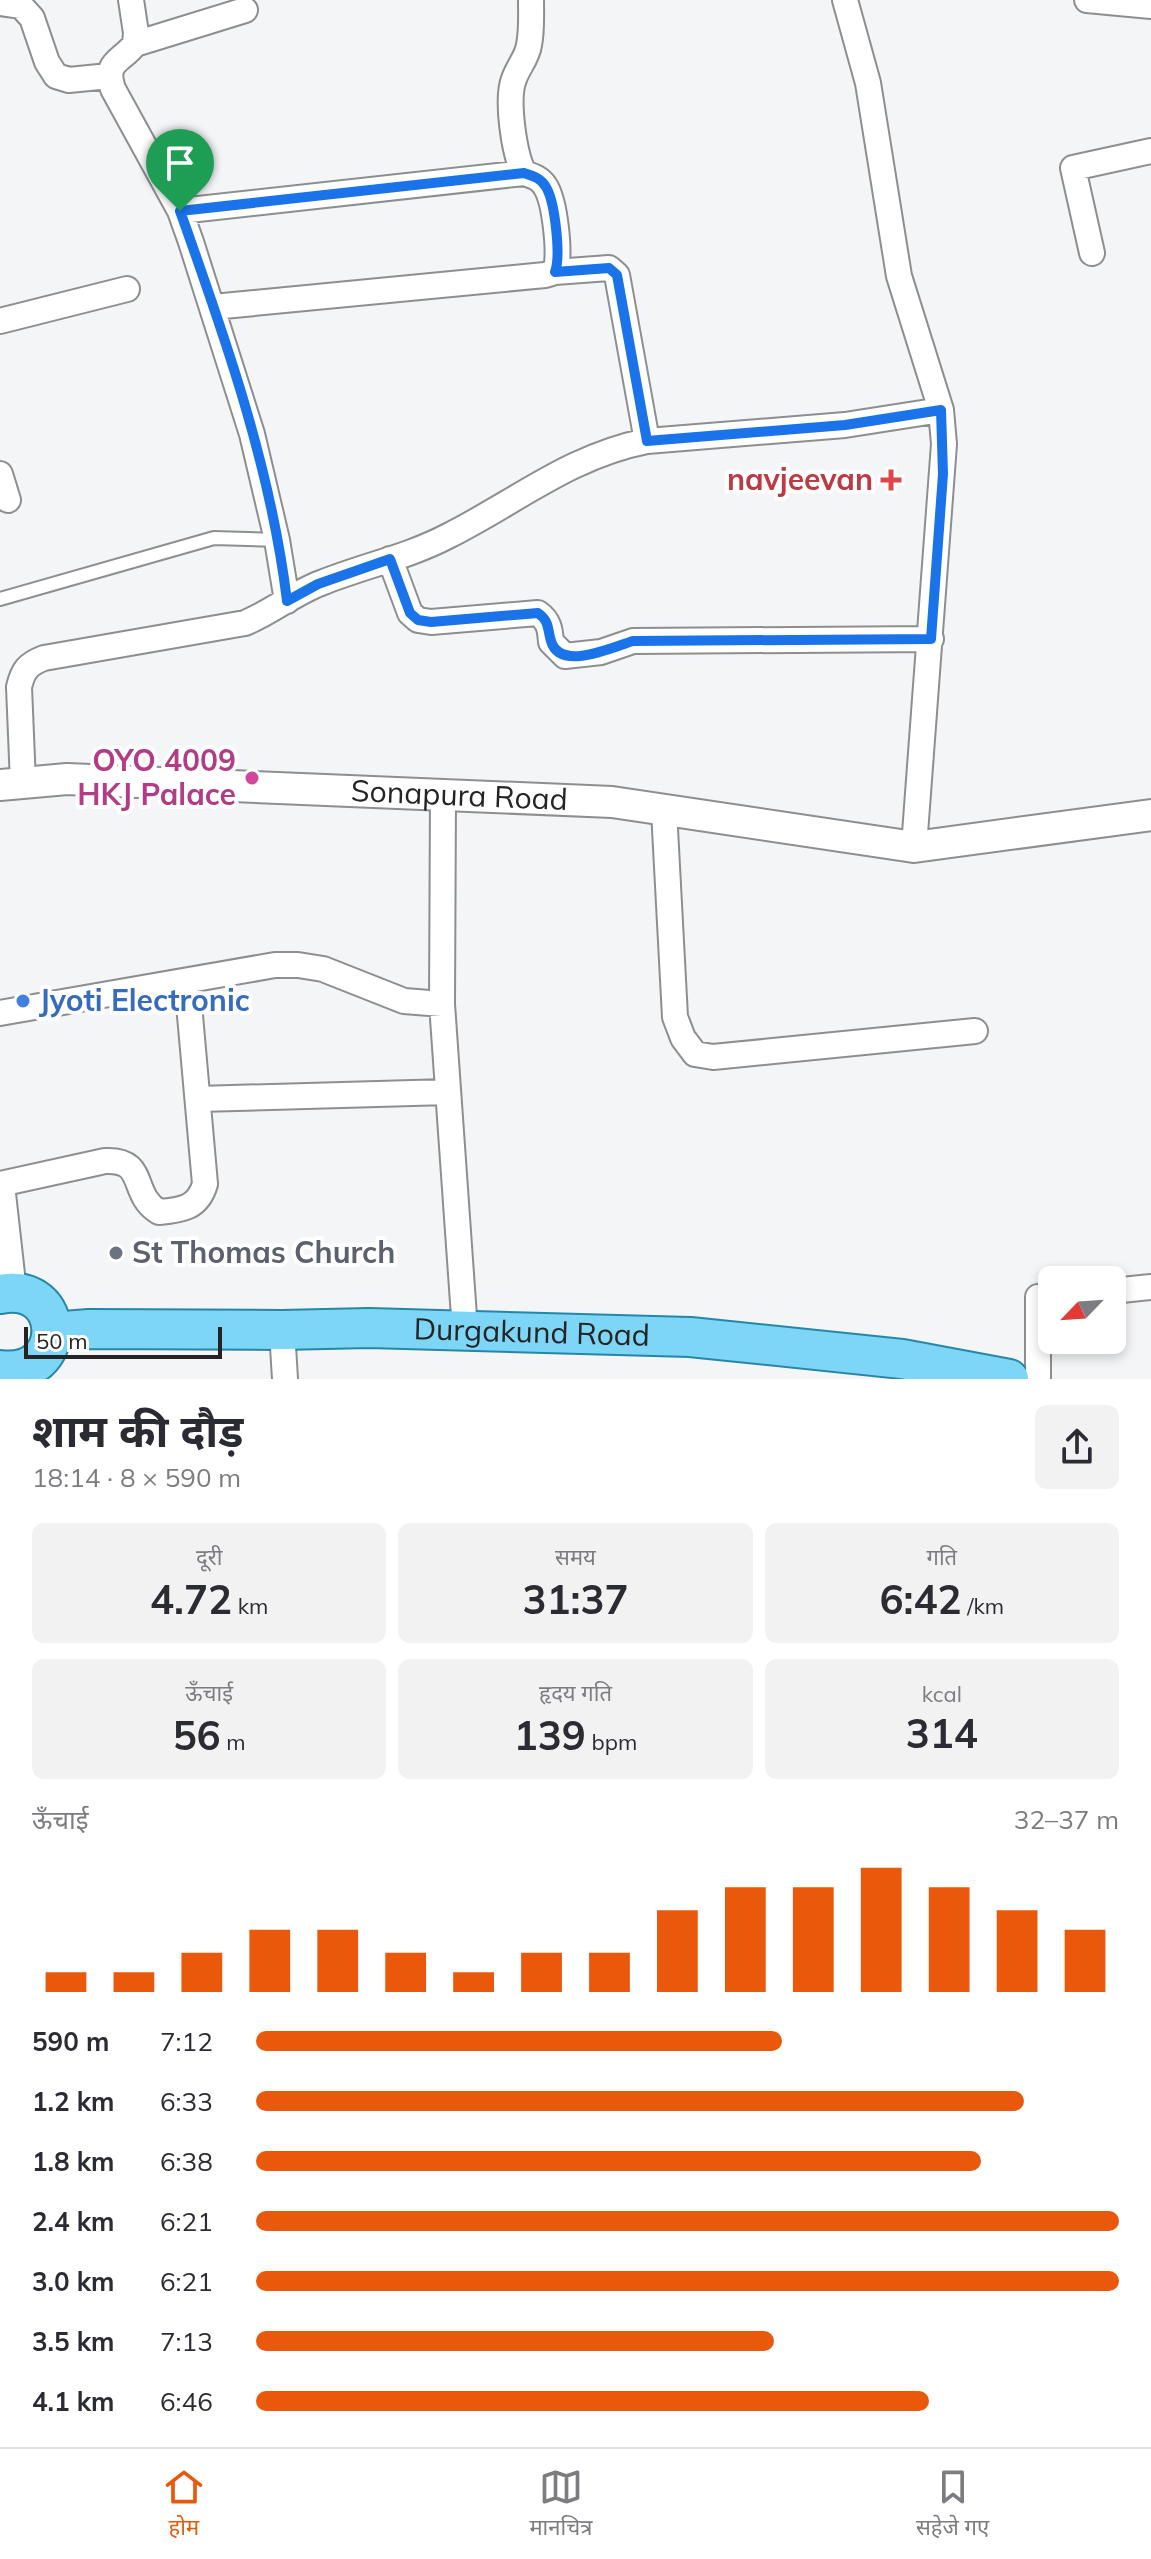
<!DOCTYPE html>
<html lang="hi">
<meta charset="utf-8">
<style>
:root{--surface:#fff;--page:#f2f2f3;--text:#2b2b33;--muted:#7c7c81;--line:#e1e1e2;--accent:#ea580c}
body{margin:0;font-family:Mulish,"Noto Sans Devanagari",sans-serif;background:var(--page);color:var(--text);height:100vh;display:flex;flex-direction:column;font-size:30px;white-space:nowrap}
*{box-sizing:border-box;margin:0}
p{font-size:26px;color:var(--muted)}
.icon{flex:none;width:44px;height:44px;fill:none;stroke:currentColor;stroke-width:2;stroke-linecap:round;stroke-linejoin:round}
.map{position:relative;height:1379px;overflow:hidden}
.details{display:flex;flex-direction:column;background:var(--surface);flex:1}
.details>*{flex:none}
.needle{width:52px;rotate:245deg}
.buttons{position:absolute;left:1038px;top:1266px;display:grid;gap:16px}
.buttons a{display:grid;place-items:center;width:88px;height:88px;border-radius:12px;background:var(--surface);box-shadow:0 4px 12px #0003;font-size:40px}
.scale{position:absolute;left:24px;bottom:20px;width:198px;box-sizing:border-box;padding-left:8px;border:4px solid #242425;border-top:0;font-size:22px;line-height:28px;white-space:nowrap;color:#242425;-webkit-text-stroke:6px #fff;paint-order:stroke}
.pin{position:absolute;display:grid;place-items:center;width:68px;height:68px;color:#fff;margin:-82px -34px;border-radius:50% 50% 50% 0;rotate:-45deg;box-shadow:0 0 8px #0007}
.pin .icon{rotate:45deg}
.round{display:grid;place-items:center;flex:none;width:84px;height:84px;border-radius:12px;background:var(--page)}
.overview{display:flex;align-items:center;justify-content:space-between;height:136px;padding:0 32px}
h1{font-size:44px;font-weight:700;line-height:60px}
.figures{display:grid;grid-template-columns:repeat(3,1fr);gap:12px;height:136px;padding:8px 32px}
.figures div{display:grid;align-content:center;border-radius:12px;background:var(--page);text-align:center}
.figures b{font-size:40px;font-weight:700}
.figures small{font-size:22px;font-weight:400}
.figures p{font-size:22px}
.chart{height:224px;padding:16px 32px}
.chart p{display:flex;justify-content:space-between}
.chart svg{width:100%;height:144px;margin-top:8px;stroke:var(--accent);stroke-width:6}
ul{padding:0 32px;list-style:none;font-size:26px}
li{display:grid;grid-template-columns:128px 96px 1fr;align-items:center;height:60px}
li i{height:20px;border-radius:10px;background:var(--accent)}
.dock{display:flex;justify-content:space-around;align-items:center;height:112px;border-top:2px solid var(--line);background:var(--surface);font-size:22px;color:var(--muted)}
.dock a{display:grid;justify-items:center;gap:4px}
.dock .current{color:var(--accent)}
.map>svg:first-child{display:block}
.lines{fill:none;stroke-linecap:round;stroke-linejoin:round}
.service-casing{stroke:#8d8e90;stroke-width:16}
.minor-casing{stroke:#8d8e90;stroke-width:28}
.tertiary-casing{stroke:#8d8e90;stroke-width:34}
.primary-casing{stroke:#2686a8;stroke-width:42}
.service{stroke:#fff;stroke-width:12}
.minor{stroke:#fff;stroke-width:24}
.tertiary{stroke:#fff;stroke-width:30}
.primary{stroke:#7dd6f5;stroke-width:38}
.route-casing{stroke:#fff;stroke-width:16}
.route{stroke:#1a73e8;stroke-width:10}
.health-dot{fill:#e0444e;stroke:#fff;stroke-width:3}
.hotel-dot{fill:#d1479c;stroke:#fff;stroke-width:3}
.shop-dot{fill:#3f7fe0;stroke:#fff;stroke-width:3}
.worship-dot{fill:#6b7280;stroke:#fff;stroke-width:3}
.labels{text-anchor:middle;stroke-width:8;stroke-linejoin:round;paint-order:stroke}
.health-label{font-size:30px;font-weight:bold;fill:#be3a42;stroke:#fff;text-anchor:end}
.hotel-label{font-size:30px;font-weight:bold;fill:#b23c85;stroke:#fff;text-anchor:end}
.street-label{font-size:30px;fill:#242425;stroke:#fff}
.shop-label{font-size:30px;font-weight:bold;fill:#366cbe;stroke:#fff;text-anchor:start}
.worship-label{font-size:30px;font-weight:bold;fill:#5b616d;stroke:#fff;text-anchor:start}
</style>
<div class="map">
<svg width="1151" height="1379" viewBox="0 0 1151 1379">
<rect width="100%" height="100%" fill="#f4f5f7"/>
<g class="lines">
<g class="service-casing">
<path id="service" d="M 0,599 L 214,538 L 277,540"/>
</g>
<g class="minor-casing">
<path id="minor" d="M 131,0 L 136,33 L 135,44 C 120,63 104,61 113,89 L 180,211 L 191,242 L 252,434 L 277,540 L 287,601
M 845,0 L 868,83 L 899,276 L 941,410 L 944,444 L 914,847
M 1087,0 L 1151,6
M 0,3 L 21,6 L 32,18 L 47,62 L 56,76 L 69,80 L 109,76
M 135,44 L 245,10
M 180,211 L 524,173
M 1092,253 L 1073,168 L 1151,151
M 555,272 L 609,268 L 617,275 L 647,441
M 213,307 L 545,275 L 555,272 C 561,255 555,201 545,186 C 540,178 533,176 524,173 C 514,154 506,99 514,79 C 518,67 527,58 529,45 C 532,30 531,15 531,0
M 0,321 L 127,289
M 0,474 L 8,500
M 390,559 L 410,613 L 418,620 L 431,622 L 538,613 C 549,621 550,629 551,642 L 565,656 L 601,652 L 633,641 L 931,639
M 23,783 L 19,687 C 23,670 28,664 44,658 L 245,623 C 272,612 294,593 321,583 C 363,566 408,557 448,536 C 516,502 570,456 647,441 L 845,425 L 941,410
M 443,795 L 442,1004 L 465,1331
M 664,810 L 675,1017 L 683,1038 L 695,1054 L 713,1057 L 975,1031
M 0,1013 L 275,965 L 298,965 L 323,969 L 404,1001 L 442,1004
M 198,1099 L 448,1092
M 0,1184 L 105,1161 C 148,1159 129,1194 159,1212 C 182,1210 198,1208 205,1184 L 187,982
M 1112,1291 L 1151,1287
M 282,1330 L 285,1379
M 1038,1379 L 1038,1297 L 1052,1296"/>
</g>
<g class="tertiary-casing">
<g id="tertiary">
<path id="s1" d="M 0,785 L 67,779 L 612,802 L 914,847 L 1151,815"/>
<path d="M 0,1194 L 11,1292"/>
</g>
</g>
<g class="primary-casing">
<g id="primary">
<path d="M 0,1294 C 68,1281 69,1379 0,1370"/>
<path id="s2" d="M 52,1332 L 89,1329 L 282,1330 L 369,1328 L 690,1337 L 902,1359 L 1009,1379"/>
</g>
</g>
<use href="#service" class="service"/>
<use href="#minor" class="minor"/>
<use href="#tertiary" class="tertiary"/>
<use href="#primary" class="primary"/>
</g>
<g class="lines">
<g class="route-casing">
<path id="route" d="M 524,173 C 533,176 541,178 546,187 C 555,202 561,256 555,272 L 609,268 L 617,275 L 647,441 L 845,425 L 941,410 L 943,474 L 931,639 L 633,641 C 613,647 560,672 551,641 C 547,628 550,622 538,613 L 431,622 L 418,620 L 410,613 L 390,559 L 318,584 L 287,601 C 271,468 225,337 180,211 Z"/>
</g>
<use href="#route" class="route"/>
</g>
<path class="health-dot" d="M887 468h8v8h8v8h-8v8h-8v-8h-8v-8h8z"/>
<circle class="hotel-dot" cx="252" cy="778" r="8"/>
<circle class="shop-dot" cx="23" cy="1001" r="8"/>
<circle class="worship-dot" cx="116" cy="1253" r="8"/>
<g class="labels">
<g class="health-label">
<text x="873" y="490">navjeevan</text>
</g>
<g class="hotel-label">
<text x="236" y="771">OYO 4009<tspan x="236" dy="34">HKJ Palace</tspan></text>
</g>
<g class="street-label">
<text dy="10" stroke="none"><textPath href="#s1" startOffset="460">Sonapura Road</textPath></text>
<text dy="10" stroke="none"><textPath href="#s2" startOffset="480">Durgakund Road</textPath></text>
</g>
<g class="shop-label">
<text x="39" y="1011">Jyoti Electronic</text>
</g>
<g class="worship-label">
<text x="132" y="1263">St Thomas Church</text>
</g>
</g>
</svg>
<div class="buttons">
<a><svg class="needle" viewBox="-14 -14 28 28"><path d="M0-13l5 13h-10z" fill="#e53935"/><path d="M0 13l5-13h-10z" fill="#7c7c81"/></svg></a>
</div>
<div class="scale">50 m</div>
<div class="pin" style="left:180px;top:211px;background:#1e9e55"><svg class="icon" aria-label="arrive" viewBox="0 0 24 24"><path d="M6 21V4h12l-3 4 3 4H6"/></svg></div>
</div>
<section class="details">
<div class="overview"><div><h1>शाम की दौड़</h1><p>18:14 · 8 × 590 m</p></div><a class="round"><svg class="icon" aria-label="share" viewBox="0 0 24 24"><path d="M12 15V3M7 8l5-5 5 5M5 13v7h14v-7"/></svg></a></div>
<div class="figures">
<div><p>दूरी</p><b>4.72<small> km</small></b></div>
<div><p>समय</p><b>31:37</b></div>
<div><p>गति</p><b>6:42<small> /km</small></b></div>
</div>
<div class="figures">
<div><p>ऊँचाई</p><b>56<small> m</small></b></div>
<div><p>हृदय गति</p><b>139<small> bpm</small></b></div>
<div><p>kcal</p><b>314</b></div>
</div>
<div class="chart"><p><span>ऊँचाई</span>32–37 m</p>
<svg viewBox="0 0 160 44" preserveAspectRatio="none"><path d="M5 44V38M15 44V38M25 44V32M35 44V25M45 44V25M55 44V32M65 44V38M75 44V32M85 44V32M95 44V19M105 44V12M115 44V12M125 44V6M135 44V12M145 44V19M155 44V25"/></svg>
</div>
<ul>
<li><b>590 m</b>7:12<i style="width:61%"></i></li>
<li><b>1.2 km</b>6:33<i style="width:89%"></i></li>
<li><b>1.8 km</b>6:38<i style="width:84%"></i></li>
<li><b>2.4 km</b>6:21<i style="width:100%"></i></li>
<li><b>3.0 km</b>6:21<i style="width:100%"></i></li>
<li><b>3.5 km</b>7:13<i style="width:60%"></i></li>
<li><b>4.1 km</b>6:46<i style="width:78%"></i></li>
</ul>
</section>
<nav class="dock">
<a class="current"><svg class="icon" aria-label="home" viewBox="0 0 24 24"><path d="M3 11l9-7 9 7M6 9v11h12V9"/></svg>होम</a>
<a><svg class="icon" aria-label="map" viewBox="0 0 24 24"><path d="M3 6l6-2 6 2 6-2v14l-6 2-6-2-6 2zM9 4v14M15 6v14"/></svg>मानचित्र</a>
<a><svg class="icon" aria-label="saved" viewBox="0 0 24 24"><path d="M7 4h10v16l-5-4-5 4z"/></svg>सहेजे गए</a>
</nav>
